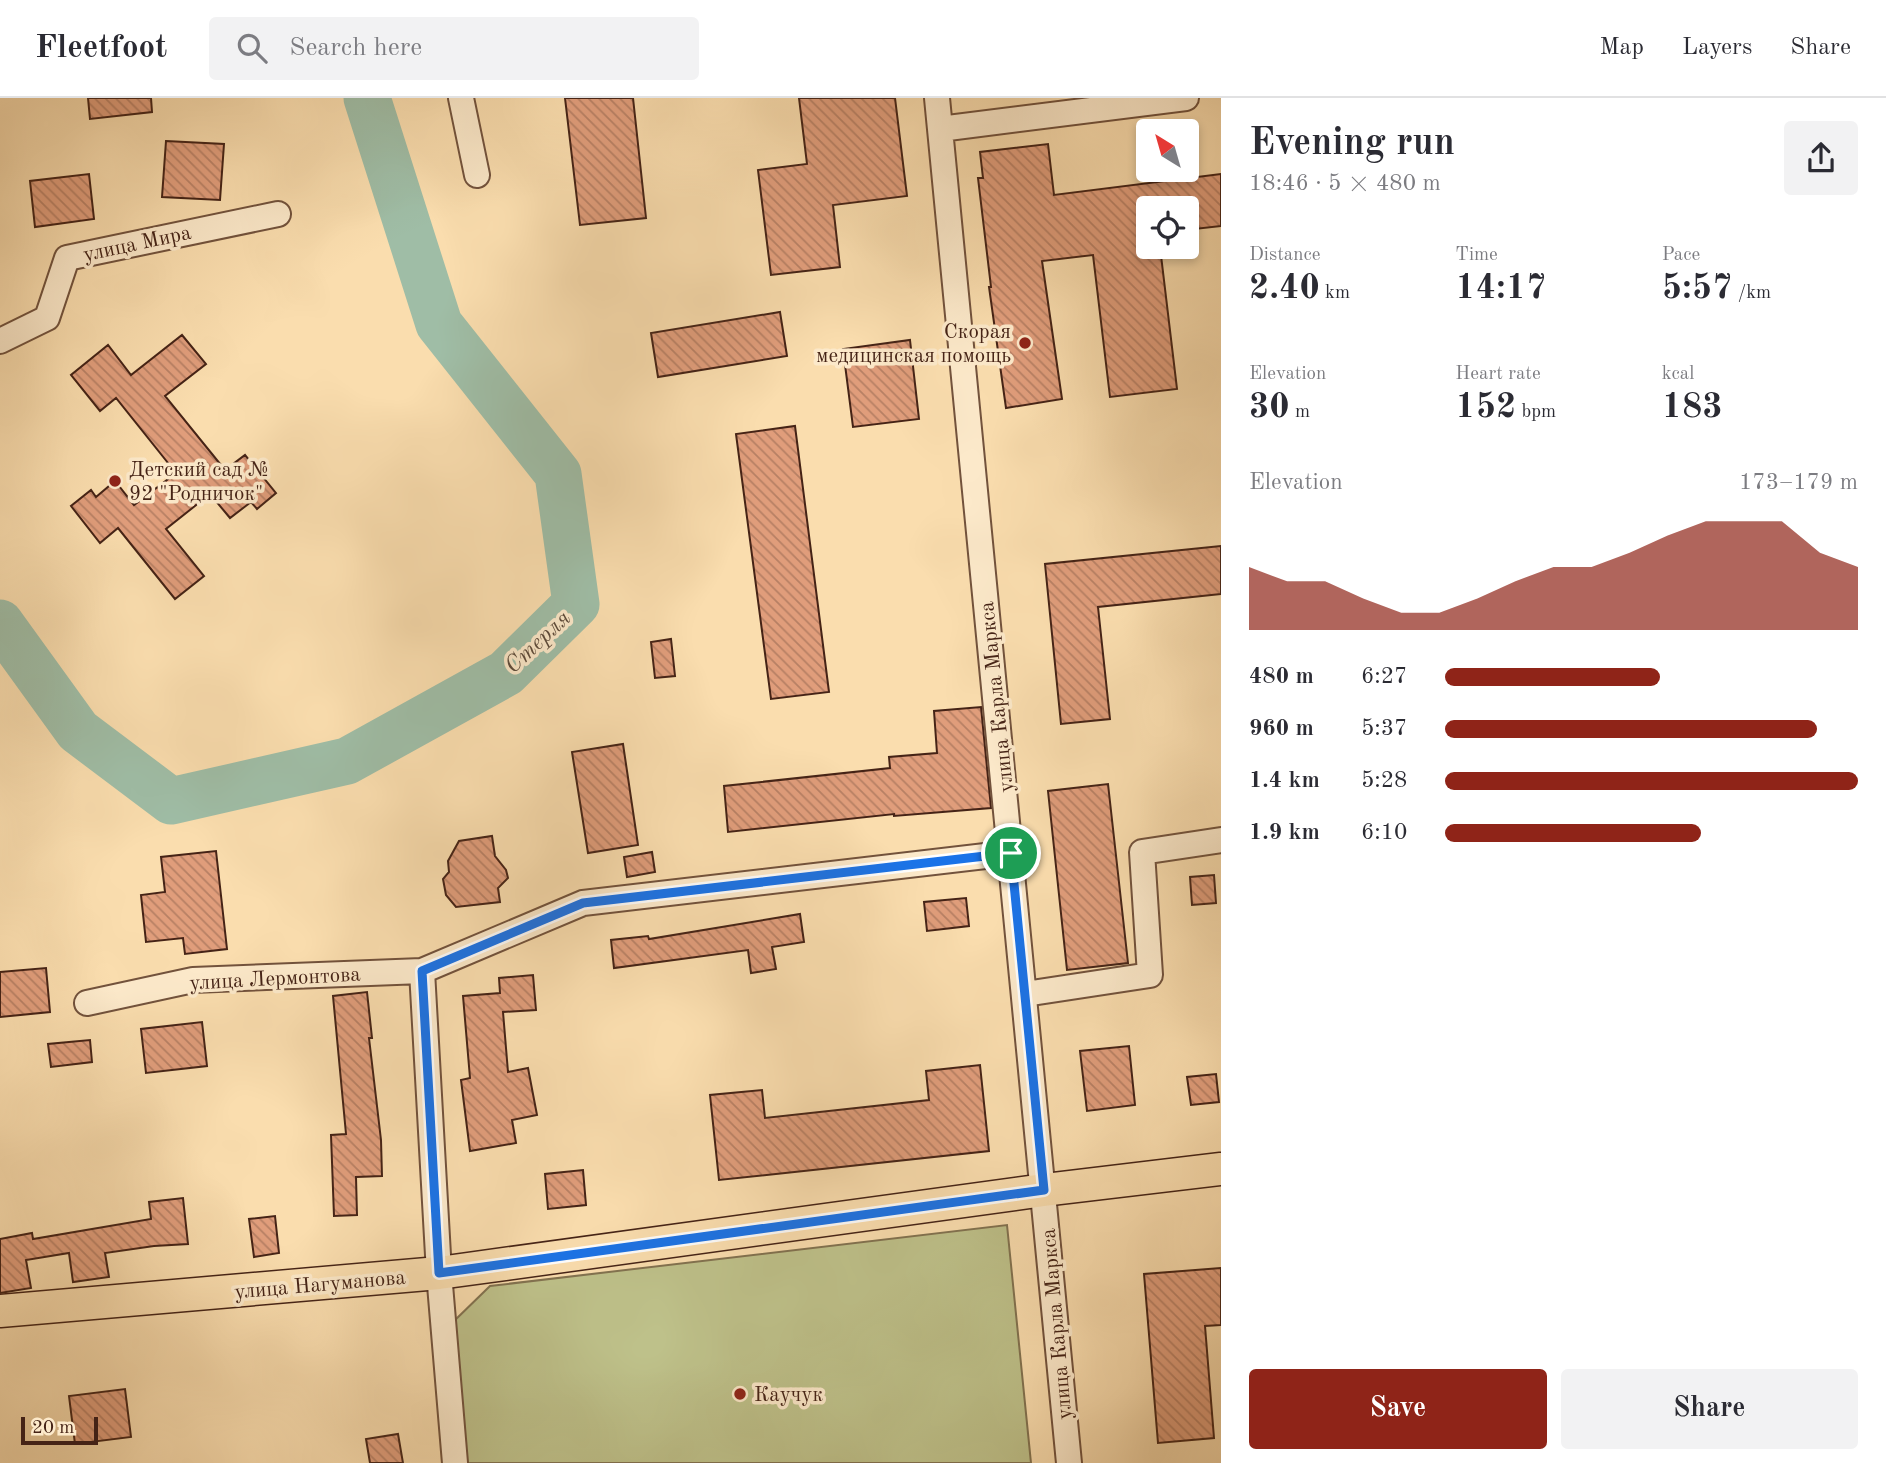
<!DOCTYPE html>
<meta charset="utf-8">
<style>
:root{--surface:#fff;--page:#f2f2f3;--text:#2b2b33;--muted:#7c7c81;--line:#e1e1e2;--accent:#8f2418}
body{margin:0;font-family:"Old Standard TT",serif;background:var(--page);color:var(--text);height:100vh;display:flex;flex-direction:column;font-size:26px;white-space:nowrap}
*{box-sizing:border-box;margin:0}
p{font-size:23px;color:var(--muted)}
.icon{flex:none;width:38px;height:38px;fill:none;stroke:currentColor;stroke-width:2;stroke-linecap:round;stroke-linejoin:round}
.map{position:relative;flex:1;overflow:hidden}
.side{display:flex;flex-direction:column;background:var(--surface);width:665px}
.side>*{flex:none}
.needle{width:46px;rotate:323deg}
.fabs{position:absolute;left:1136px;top:21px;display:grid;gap:14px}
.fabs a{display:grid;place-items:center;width:63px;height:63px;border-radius:7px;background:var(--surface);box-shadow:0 4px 10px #0003;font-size:35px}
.scale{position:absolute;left:21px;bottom:18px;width:77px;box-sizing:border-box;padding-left:7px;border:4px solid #452316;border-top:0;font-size:19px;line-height:24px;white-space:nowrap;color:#452316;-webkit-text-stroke:5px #fce9ca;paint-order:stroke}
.pin{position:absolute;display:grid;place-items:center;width:60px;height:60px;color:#fff;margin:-30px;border:4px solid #fff;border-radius:50%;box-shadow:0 2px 7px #0007}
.round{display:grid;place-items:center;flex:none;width:74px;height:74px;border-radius:7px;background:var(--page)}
.overview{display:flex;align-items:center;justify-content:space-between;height:119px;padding:0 28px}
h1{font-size:38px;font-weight:700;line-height:52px}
.stats{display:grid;grid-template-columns:repeat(3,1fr);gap:10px;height:119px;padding:7px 28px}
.stats div{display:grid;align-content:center}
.stats b{font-size:35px;font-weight:700}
.stats small{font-size:19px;font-weight:400}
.stats p{font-size:19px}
.chart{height:196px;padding:14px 28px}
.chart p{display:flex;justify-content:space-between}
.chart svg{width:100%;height:126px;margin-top:7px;fill:var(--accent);opacity:.7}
.action{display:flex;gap:14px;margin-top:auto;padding:14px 28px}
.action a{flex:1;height:80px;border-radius:7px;background:var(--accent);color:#fff;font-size:28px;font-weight:700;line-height:80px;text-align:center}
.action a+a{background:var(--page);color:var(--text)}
ul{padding:0 28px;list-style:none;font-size:23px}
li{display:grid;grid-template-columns:112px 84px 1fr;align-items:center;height:52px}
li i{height:18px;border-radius:9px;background:var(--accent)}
header{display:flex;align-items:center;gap:42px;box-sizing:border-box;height:98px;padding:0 35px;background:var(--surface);border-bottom:2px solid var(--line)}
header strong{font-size:33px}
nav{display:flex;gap:38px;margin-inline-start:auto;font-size:24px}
.search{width:490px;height:63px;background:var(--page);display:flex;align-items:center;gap:18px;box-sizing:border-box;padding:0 24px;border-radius:7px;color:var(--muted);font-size:26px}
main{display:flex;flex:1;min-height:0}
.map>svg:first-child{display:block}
.grass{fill:#bec18a;stroke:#827250;stroke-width:2}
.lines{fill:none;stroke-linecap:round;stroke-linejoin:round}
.river{stroke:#9fbda6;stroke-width:47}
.building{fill:url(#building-back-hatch);stroke:#452316;stroke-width:2}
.minor-casing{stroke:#72523c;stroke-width:28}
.major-casing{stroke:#452316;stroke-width:35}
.minor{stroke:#fce9ca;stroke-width:24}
.major{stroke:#faddae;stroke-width:32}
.route-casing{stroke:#fff;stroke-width:14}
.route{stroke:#1a73e8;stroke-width:9}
.poi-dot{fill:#8f2418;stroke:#fce9ca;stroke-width:2.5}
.labels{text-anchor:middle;stroke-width:7;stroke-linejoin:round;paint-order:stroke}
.street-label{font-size:21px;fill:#452316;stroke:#fce9ca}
.poi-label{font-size:21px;fill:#452316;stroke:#fce9ca;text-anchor:start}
.water-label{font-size:23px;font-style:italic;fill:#5c4a3a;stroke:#fce9ca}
</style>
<header>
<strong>Fleetfoot</strong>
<div class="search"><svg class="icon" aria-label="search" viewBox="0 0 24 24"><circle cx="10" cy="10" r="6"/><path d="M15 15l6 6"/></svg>Search here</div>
<nav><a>Map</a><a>Layers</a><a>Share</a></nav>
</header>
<main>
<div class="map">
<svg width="1221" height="1365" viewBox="0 0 1221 1365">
<defs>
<pattern id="building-back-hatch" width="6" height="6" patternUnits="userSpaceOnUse" patternTransform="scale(1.75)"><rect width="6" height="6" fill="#e09d7b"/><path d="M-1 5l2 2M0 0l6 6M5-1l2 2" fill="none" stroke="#b78064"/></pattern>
</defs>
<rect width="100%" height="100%" fill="#faddae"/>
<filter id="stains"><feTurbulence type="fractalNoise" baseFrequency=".00286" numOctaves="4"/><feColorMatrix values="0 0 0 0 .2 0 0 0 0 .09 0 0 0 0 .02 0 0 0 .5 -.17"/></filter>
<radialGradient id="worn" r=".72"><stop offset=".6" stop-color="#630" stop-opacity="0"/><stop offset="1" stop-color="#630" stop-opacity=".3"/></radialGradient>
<path class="grass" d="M 1007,1127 L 1031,1365 L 463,1365 L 450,1227 L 490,1188 Z"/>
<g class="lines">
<path class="river" d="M 0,525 L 78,633 L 171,703 L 347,663 L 506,575 L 576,506 L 558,376 L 439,226 L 367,0"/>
</g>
<path class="building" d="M 88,0 L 151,0 L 152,14 L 90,21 Z
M 565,0 L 633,0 L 646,120 L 580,127 Z
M 799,0 L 895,0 L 907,98 L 833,107 L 840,169 L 771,177 L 758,72 L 807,66 Z
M 166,43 L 224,46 L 220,102 L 162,99 Z
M 1048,46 L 1054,97 L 1221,76 L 1221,128 L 1186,132 L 1186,110 L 1148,110 L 1148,149 L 1160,149 L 1177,291 L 1110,299 L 1093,157 L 1042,163 L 1062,301 L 1006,310 L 989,189 L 991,189 L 978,80 L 983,80 L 980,54 Z
M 89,76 L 94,121 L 35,129 L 30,83 Z
M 780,214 L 787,258 L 658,279 L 651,235 Z
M 182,237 L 206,266 L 165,298 L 225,372 L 245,357 L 276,395 L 257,411 L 251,404 L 230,420 L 210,396 L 166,431 L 204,478 L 175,501 L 118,430 L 100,445 L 71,408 L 91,392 L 96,399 L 115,383 L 134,407 L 176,375 L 116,300 L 100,313 L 71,277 L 108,247 L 131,277 Z
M 910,242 L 919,321 L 853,329 L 843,251 Z
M 795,328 L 829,594 L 771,601 L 736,336 Z
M 1221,448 L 1221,496 L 1098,509 L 1110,621 L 1061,626 L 1045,466 Z
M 671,541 L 675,578 L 655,580 L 651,544 Z
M 981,609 L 991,710 L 894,718 L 894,716 L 728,734 L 724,688 L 890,670 L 889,659 L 937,655 L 934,613 Z
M 623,646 L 638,747 L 588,755 L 572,654 Z
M 1108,686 L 1128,865 L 1067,872 L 1048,693 Z
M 492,738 L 495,758 L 506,772 L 508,780 L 498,790 L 500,804 L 456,809 L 446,797 L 443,781 L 449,774 L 448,763 L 459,743 Z
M 216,753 L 227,851 L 185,856 L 183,840 L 146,844 L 141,797 L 165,794 L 161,759 Z
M 652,754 L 655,774 L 627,779 L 624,759 Z
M 1214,777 L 1216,805 L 1192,807 L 1190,779 Z
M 966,800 L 969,828 L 927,833 L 924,804 Z
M 800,816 L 804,844 L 772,849 L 776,871 L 751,875 L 748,852 L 614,870 L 611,842 L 648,838 L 649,841 Z
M 46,870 L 50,914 L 0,919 L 0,874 Z
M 533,877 L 536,912 L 503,914 L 508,974 L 528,970 L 537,1017 L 512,1022 L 516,1045 L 470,1053 L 461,982 L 470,980 L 463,898 L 500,895 L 499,880 Z
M 367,894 L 372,940 L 369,940 L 381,1042 L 382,1078 L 356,1079 L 357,1117 L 334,1118 L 331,1037 L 346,1036 L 333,898 Z
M 202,924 L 207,968 L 146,975 L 141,931 Z
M 90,942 L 92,964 L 51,969 L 48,946 Z
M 1129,948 L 1135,1007 L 1087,1013 L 1080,953 Z
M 980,967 L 989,1053 L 719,1082 L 710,997 L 762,992 L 765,1020 L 929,1002 L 926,973 Z
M 1216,976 L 1219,1004 L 1191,1007 L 1187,979 Z
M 583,1072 L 586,1107 L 548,1111 L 545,1076 Z
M 183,1100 L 188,1146 L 154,1148 L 105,1155 L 109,1179 L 73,1184 L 69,1155 L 26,1162 L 31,1190 L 0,1195 L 0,1141 L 32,1135 L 33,1141 L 151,1121 L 149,1104 Z
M 275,1118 L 279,1155 L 254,1159 L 249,1121 Z
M 1221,1170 L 1221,1227 L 1205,1228 L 1214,1340 L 1158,1345 L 1144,1176 Z
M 125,1291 L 131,1339 L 75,1346 L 69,1298 Z
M 398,1336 L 403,1365 L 370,1365 L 366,1341 Z"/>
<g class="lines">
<g class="minor-casing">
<path id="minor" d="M 461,0 L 477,77
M 937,0 L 1069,1365
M 940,31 L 1186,0
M 0,243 L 47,220 L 67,160 L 278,116
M 1025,896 L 1150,877 L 1142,754 L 1221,742
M 87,905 L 193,882 L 422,873
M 455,1365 L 439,1175 L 422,873 L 583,805 L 1011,755"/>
</g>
<g class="major-casing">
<path id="major" d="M 0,1213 L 439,1175 L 1044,1092 L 1221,1071"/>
</g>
<use href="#minor" class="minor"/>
<use href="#major" class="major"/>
</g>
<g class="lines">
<g class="route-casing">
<path id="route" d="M 1011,755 L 1044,1092 L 439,1175 L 422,873 L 583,805 Z"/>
</g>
<use href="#route" class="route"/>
</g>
<g class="poi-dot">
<circle cx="1025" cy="245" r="7"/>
<circle cx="115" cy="383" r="7"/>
<circle cx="740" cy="1296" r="7"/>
</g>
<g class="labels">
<g class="street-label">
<text transform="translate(137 145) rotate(-12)" y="7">улица Мира</text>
<text transform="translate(996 599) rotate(-96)" y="7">улица Карла Маркса</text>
<text transform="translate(275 880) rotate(-3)" y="7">улица Лермонтова</text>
<text transform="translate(320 1186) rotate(-5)" y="7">улица Нагуманова</text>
<text transform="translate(1056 1226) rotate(-95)" y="7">улица Карла Маркса</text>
</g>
<g class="poi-label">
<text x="1011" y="240" text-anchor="end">Скорая<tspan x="1011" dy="24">медицинская помощь</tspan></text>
<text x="129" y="378">Детский сад №<tspan x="129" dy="24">92 "Родничок"</tspan></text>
<text x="754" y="1303">Каучук</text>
</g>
<g class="water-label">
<text transform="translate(537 543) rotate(-43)" y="8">Стерля</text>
</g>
</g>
<rect width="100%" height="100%" filter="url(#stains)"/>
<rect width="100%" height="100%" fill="url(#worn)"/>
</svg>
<div class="fabs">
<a><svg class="needle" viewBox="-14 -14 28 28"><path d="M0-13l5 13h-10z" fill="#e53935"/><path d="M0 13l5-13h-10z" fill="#7c7c81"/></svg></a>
<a><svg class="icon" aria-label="locate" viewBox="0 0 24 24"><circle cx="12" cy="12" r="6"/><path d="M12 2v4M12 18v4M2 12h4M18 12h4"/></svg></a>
</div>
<div class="scale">20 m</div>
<div class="pin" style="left:1011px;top:755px;background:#1e9e55"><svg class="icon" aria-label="arrive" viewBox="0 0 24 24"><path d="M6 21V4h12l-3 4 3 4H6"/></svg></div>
</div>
<section class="side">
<div class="overview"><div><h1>Evening run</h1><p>18:46 · 5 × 480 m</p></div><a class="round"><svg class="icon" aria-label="share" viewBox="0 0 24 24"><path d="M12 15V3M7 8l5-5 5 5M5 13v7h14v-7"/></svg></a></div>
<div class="stats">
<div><p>Distance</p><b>2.40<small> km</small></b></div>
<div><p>Time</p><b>14:17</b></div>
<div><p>Pace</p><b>5:57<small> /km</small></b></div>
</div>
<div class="stats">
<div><p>Elevation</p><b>30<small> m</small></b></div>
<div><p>Heart rate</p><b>152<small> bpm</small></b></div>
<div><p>kcal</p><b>183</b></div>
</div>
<div class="chart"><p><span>Elevation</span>173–179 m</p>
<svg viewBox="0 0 160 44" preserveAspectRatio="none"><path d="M0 44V22L10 27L20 27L30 33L40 38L50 38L60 33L70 27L80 22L90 22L100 17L110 11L120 6L130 6L140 6L150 17L160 22V44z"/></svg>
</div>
<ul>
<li><b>480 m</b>6:27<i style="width:52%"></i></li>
<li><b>960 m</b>5:37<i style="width:90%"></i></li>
<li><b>1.4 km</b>5:28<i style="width:100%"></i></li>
<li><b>1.9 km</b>6:10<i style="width:62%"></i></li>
</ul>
<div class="action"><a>Save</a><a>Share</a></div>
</section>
</main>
